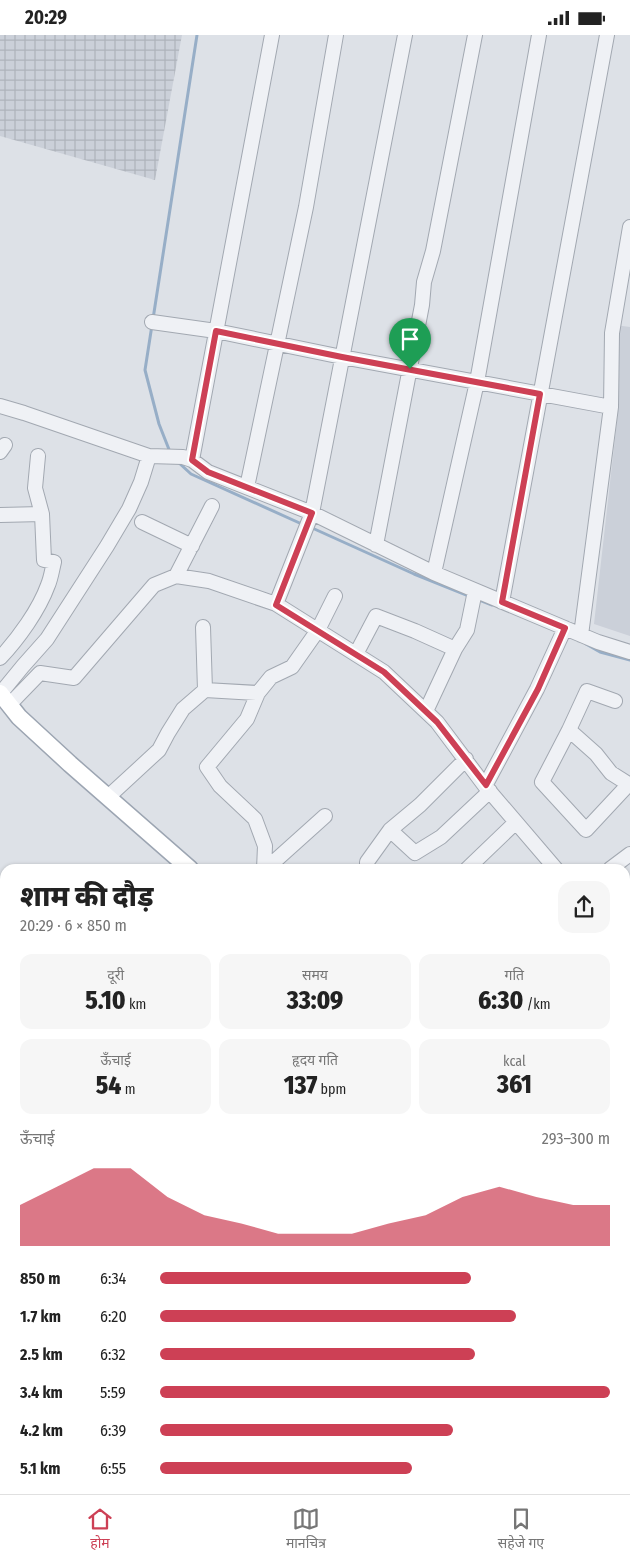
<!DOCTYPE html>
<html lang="hi">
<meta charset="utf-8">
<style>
:root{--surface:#fff;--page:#f6f6f6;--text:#222;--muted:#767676;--line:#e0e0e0;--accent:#cd4055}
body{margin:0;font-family:"Fira Sans Condensed","Noto Sans Devanagari",sans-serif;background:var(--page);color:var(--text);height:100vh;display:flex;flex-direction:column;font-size:19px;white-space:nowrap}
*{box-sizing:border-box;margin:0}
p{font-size:16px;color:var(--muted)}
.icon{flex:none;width:28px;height:28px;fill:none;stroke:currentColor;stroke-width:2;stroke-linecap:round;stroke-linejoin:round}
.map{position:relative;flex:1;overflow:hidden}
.drawer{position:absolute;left:0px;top:829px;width:630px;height:631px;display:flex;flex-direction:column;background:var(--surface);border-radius:15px 15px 0 0;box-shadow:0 1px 4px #0004}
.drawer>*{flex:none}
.pin{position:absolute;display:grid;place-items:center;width:42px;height:42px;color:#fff;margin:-51px -21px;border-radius:50% 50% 50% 0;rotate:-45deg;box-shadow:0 0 5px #0007}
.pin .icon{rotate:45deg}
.round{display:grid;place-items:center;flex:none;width:52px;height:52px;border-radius:15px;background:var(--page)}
.head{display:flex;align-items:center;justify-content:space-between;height:85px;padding:0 20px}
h1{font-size:28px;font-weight:800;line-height:38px}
.metrics{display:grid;grid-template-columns:repeat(3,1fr);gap:8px;height:85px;padding:5px 20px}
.metrics div{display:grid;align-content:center;border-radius:12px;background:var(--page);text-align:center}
.metrics b{font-size:25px;font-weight:800}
.metrics small{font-size:14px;font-weight:400}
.metrics p{font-size:14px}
.chart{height:140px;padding:10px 20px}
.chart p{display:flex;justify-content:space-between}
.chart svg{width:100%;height:90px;margin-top:5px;fill:var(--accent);opacity:.7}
ul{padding:0 20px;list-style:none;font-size:16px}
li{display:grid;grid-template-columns:80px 60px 1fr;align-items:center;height:38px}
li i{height:12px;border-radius:6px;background:var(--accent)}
.status{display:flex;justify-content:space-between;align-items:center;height:35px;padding:0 25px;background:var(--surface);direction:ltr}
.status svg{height:14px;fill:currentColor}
.menu{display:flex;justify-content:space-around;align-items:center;height:70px;border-top:1px solid var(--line);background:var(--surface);font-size:14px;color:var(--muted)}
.menu a{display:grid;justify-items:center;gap:2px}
.menu .active{color:var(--accent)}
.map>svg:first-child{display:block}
.built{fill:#cbd0d9}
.industrial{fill:url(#industrial-grid)}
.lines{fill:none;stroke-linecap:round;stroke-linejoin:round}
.stream{stroke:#97aec7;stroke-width:3}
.minor-casing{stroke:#a2a8b1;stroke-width:16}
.major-casing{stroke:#9ca5b2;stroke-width:19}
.minor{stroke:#eff1f5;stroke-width:14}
.major{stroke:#fff;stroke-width:16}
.route-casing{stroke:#fff;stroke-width:10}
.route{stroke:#cd4055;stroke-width:6}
</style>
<div class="status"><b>20:29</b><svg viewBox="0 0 49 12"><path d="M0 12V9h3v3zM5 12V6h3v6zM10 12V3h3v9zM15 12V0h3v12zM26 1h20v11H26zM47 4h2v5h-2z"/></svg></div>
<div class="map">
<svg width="630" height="1459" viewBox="0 0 630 1459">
<defs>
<pattern id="industrial-grid" width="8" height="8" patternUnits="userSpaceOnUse" patternTransform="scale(1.25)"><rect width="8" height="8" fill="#cbd0d9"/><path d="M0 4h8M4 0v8" fill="none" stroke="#aeb3bb"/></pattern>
</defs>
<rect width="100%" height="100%" fill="#dde1e7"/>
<path class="built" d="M 615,290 L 630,292 L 630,601 L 594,589 L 619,368 Z
M 0,857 L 5,859 L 5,1124 L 0,1131 Z
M 630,1284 L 630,1459 L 492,1459 L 493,1455 L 625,1455 L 625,1285 Z"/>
<path class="industrial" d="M 0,0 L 182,0 L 155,145 L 0,101 Z"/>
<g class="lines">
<path class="stream" d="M 153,284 L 197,0
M 152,290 L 145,335 L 159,389 L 170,417
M 178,427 L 191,439 L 304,490
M 310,492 L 414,539 L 469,561
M 477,564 L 492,570
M 586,609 L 600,617 L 630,625"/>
<g class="minor-casing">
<path id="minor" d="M 152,287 L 216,296 L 342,322 L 611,372
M 0,371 L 24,378 L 149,421 L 183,422 L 192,425 L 208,437 L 312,478 L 434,538 L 598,607 L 630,617
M 0,417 L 5,410
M 38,421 L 35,453 L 42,479
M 192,425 L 272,0
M 247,452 L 306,172 L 336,0
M 0,480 L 42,479 L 44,525 L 54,527 C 52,535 51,543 48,550 C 39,575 18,604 0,623
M 142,487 L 192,511
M 376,510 L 422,270 L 424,247 L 433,216 L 475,0
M 434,538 L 477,347 L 539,0
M 176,541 L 212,471
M 502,567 L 607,0
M 276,569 L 384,637 L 437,687 L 485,751 L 556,834
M 203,592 L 205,655
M 581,600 L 611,372 L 612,298 L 630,192
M 455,614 L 467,595 L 475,556
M 356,619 L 376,581 L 415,596 L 455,614 L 426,676
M 258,658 L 247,684 L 207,732 L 220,751 L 255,784 L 265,811 L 264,834
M 0,659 L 23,631 L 47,604 L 107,511 L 129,474 L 141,447 L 149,421
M 9,670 L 40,638 L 74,643 L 154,550 L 176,541 L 209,546 L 276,569 L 312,478 L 405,0
M 569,695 L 587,656 L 615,666
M 628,750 L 586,795 L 542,747 L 569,695 L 596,719 L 611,738 L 630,750
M 485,751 L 537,654 L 565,593
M 108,762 L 159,715 L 168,698 L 183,674 L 205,655 L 258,658 L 271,642 L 292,632 L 318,595 L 335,561
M 390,795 L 415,818 L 441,802 L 490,756
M 266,834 L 325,781
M 367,834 L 367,827 L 390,795 L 420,770 L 466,724
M 467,834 L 516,787
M 610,834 L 630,819
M 625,915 L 630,919
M 625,953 L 630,945
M 625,1107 L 630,1110
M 0,1151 L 5,1144
M 625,1177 L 630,1168
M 625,1279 L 630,1279
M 448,1455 L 455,1459
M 622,1455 L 627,1459
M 119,1459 L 122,1455
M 408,1459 L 411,1455
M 489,1459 L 491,1455"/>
</g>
<g class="major-casing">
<path id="major" d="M 0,658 L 19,682 L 70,729 L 190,834
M 625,1214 L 630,1215
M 625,1230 L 630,1231"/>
</g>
<use href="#minor" class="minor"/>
<use href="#major" class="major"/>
</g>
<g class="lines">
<g class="route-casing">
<path id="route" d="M 216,296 L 342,322 L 540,359 L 502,567 L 565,593 L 538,654 L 486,750 L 437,687 L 384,637 L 276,570 L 312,478 L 208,437 L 192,425 Z"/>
</g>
<use href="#route" class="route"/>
</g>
</svg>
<div class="pin" style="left:410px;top:334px;background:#1e9e55"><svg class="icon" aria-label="arrive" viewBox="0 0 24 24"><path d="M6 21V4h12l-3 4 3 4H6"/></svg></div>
<section class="drawer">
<div class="head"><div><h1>शाम की दौड़</h1><p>20:29 · 6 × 850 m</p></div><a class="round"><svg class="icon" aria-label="share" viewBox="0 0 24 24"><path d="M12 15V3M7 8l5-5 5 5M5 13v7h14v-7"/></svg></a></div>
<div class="metrics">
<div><p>दूरी</p><b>5.10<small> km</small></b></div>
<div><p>समय</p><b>33:09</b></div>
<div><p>गति</p><b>6:30<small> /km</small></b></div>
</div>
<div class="metrics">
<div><p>ऊँचाई</p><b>54<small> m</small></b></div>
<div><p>हृदय गति</p><b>137<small> bpm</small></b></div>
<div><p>kcal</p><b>361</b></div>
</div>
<div class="chart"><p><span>ऊँचाई</span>293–300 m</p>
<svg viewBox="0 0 160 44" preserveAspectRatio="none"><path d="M0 44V24L10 15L20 6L30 6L40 20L50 29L60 33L70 38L80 38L90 38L100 33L110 29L120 20L130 15L140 20L150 24L160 24V44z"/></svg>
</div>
<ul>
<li><b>850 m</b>6:34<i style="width:69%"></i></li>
<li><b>1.7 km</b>6:20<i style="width:79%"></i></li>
<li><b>2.5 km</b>6:32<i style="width:70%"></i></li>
<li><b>3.4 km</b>5:59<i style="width:100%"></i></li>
<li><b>4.2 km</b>6:39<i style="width:65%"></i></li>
<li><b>5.1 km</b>6:55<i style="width:56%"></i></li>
</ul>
</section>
</div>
<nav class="menu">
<a class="active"><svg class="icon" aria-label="home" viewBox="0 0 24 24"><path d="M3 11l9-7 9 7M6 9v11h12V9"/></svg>होम</a>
<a><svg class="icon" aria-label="map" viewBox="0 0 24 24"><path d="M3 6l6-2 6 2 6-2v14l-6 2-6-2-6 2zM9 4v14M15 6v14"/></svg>मानचित्र</a>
<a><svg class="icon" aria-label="saved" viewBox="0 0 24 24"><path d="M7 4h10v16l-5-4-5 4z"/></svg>सहेजे गए</a>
</nav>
